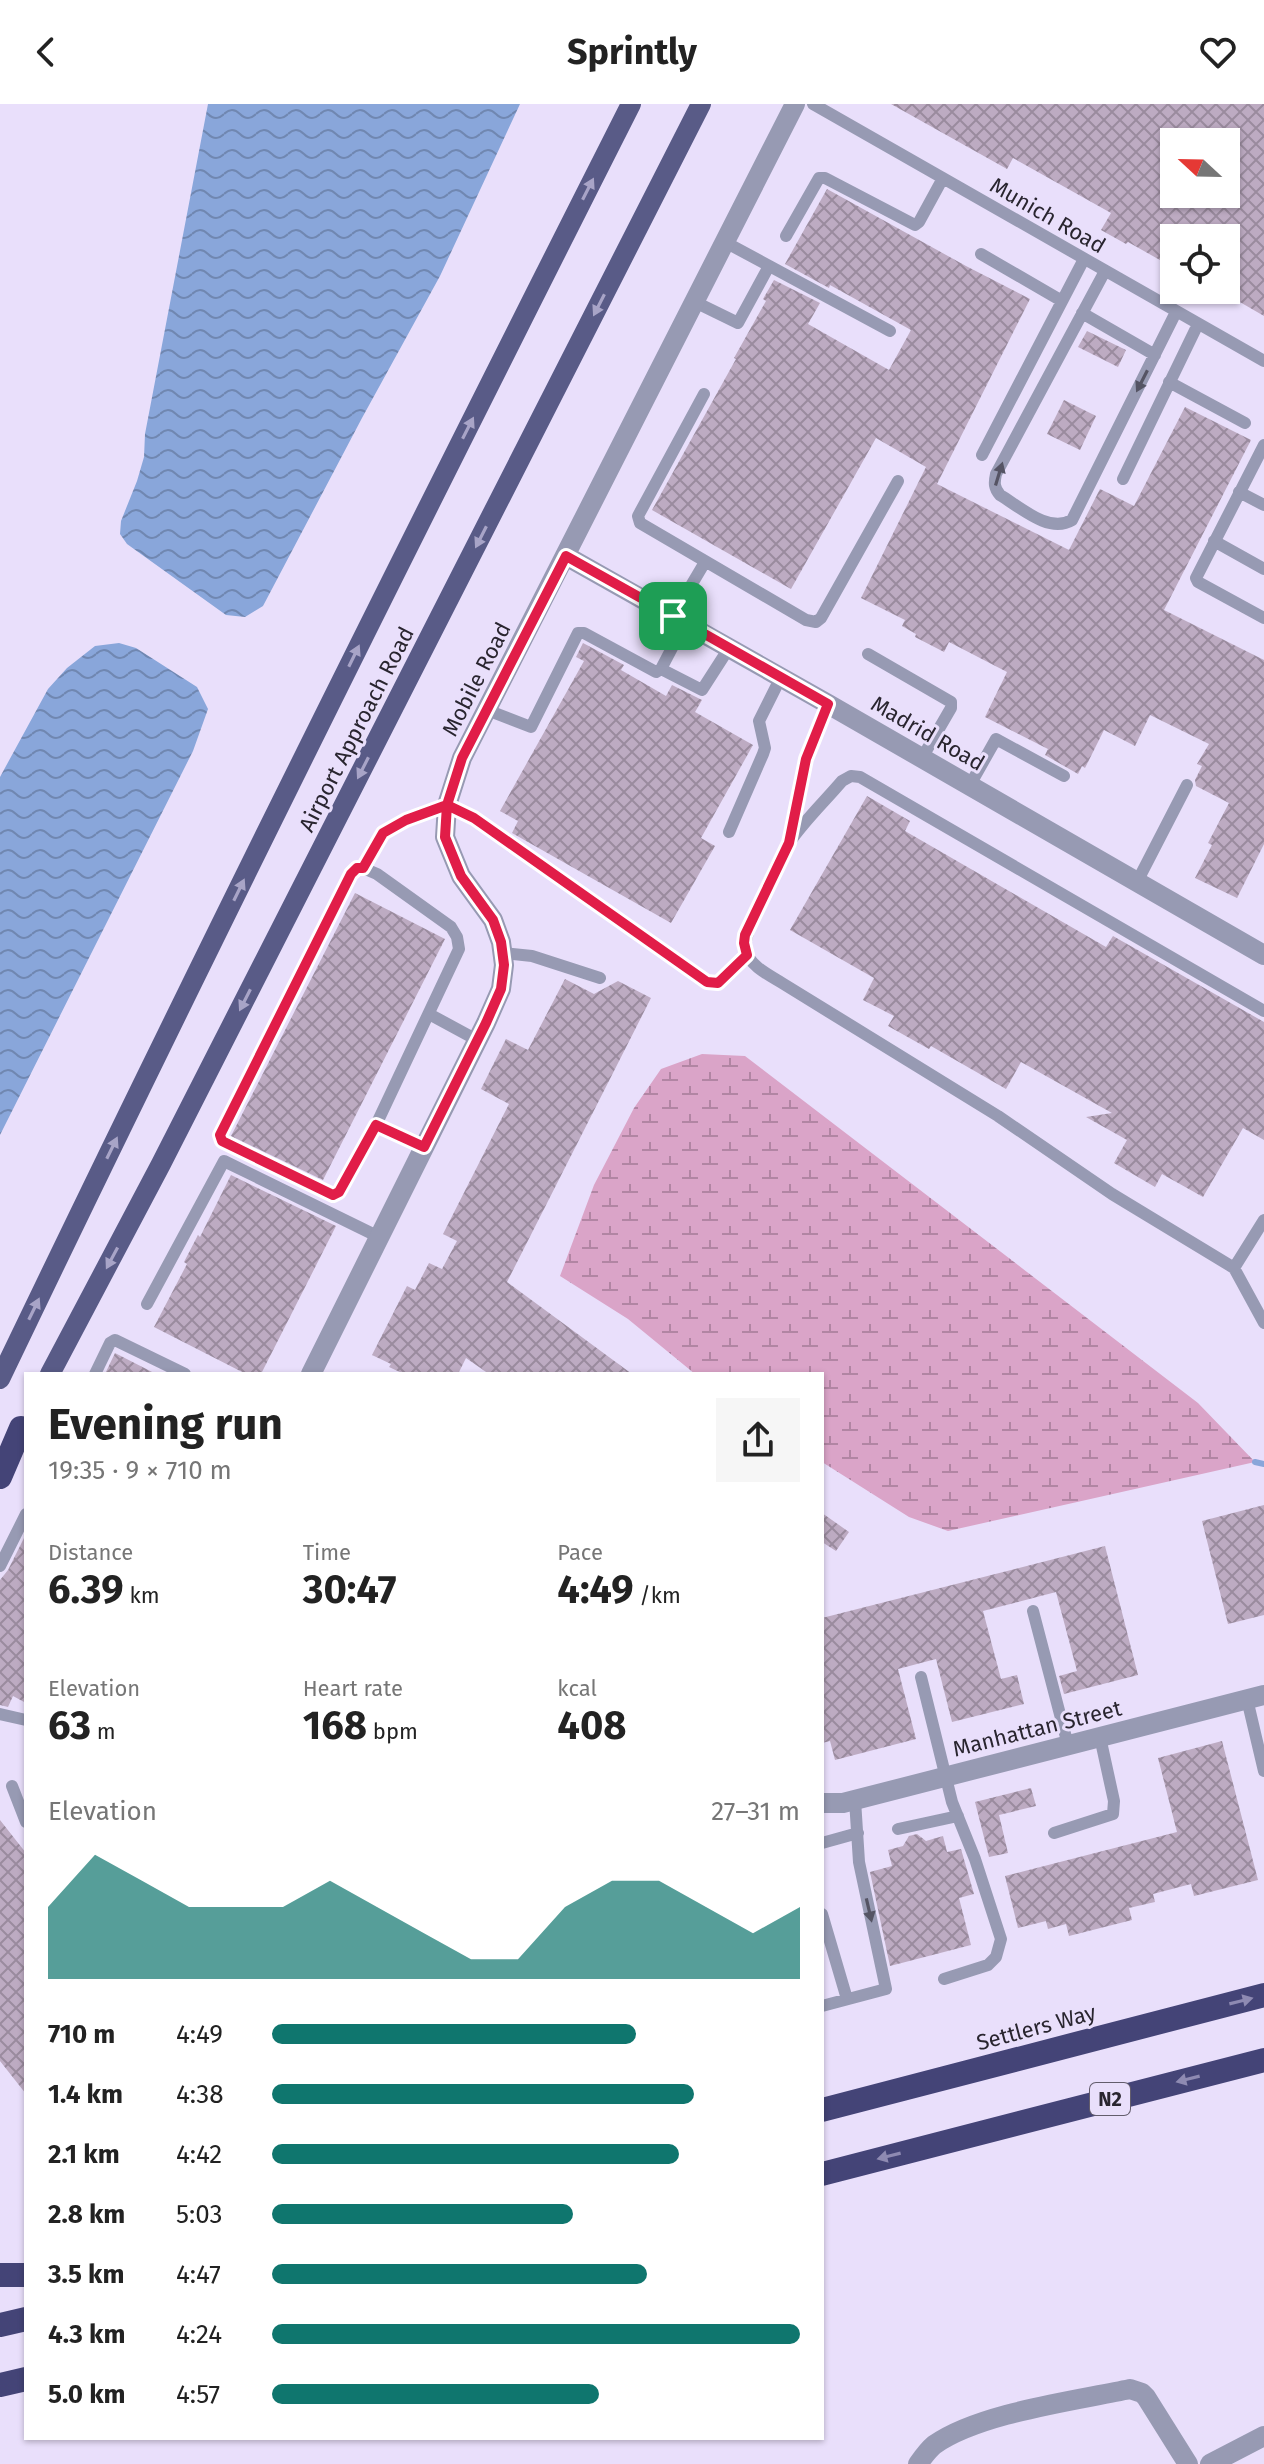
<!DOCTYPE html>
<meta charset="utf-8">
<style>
:root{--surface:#fff;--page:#f6f6f6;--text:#222;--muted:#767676;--accent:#0f766e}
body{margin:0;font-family:"Fira Sans",sans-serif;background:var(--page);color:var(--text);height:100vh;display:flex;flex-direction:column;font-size:30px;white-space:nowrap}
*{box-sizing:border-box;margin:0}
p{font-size:26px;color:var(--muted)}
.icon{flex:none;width:44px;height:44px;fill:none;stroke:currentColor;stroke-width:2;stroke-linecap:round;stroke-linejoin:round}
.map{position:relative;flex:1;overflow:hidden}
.side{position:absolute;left:24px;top:1268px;width:800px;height:1068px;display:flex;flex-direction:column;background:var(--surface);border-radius:0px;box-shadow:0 2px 6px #0004}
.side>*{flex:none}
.needle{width:52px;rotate:292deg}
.buttons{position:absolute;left:1160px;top:24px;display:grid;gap:16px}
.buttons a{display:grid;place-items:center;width:80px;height:80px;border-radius:0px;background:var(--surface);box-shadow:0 2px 6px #0004;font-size:40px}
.pin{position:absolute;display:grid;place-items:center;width:68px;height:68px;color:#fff;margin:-34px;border-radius:16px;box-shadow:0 4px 12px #0006}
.round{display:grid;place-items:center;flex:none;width:84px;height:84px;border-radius:0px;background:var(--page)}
.summary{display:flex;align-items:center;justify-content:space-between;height:136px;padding:0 24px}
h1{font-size:44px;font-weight:700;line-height:60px}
.figures{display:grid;grid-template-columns:repeat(3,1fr);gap:12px;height:136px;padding:8px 24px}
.figures div{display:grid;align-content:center}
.figures b{font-size:40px;font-weight:700}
.figures small{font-size:22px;font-weight:400}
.figures p{font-size:22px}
.chart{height:224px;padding:16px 24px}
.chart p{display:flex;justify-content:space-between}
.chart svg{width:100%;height:144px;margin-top:8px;fill:var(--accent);opacity:.7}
ul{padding:0 24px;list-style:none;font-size:26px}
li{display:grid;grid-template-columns:128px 96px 1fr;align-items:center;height:60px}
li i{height:20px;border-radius:10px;background:var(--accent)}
header{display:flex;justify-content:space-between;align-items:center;height:104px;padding:0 24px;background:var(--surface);font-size:36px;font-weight:700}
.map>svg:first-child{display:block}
.wetland{fill:url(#wetland-marsh)}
.water{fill:url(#water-waves)}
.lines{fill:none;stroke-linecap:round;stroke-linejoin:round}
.stream{stroke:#89a6da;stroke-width:6}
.building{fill:url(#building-cross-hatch);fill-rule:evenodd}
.lane{stroke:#979ab3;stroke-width:12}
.street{stroke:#979ab3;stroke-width:20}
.primary{stroke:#595b87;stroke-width:20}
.highway{stroke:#447;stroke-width:24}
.oneway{fill:#a8a4c7}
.oneway2{fill:#555464}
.oneway3{fill:#8e8ab2}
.route-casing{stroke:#fff;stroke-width:16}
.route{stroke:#e11d48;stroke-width:10}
.labels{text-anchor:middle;stroke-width:6;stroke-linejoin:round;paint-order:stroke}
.shield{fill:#e9dffb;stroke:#635d6c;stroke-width:2}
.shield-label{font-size:20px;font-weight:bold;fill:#29252f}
.street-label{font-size:22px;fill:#29252f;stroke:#e9dffb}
</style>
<header><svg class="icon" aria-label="back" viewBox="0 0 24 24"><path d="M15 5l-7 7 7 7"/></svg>Sprintly<svg class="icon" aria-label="heart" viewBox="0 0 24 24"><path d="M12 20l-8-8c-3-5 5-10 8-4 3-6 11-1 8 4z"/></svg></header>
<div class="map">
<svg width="1264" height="2360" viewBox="0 0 1264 2360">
<defs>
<pattern id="wetland-marsh" width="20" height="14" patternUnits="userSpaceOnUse" patternTransform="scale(2)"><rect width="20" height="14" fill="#daa4c8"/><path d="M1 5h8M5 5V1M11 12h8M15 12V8" fill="none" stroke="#b185a3"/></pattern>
<pattern id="water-waves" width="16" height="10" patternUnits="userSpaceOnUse" patternTransform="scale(2)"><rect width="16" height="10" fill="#89a6da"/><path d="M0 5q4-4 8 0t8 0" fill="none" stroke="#7087b1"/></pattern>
<pattern id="building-cross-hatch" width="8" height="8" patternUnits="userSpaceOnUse" patternTransform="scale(2)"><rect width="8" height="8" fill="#bdabc2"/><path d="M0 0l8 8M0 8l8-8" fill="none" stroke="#9a8b9e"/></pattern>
</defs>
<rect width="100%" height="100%" fill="#e9dffb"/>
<path class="wetland" d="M 702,950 L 745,952 L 1198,1299 L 1255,1358 L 948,1427 L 909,1413 L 822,1358 L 822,1270 L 695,1270 L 628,1215 L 560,1172 L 594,1081 L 634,1004 L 661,965 Z"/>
<path class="water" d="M 208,0 L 520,0 L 440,172 L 362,314 L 263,502 L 245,513 L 226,511 L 127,440 L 120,430 L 121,417 L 137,377 L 144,353 L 145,330 Z
M 119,539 L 136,544 L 197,583 L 208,605 L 193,647 L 0,1031 L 0,673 L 48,585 L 67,564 L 95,542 Z"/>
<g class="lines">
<path class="stream" d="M 1255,1358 L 1264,1360"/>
</g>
<path class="building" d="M 891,0 L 1264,0 L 1264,212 L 1226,190 L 1226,134 L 1174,134 L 1174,164 L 1128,138 L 1126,140 L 1101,126 L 1111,109 L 1013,54 L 1007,65 ZM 1174,38 L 1226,38 L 1226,90 L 1174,90 Z
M 827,85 L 966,162 L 1030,195 L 937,380 L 1069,446 L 1100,385 L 1134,402 L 1185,303 L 1251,336 L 1164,506 L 1264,556 L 1264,740 L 1237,794 L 1195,774 L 1212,741 L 1208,739 L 1229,699 L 1196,682 L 1195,676 L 1202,662 L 1197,660 L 1209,640 L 1150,611 L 1135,642 L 1104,626 L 1085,664 L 1082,662 L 1078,670 L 1045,651 L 1048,645 L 985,613 L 1007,568 L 949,538 L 944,548 L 915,533 L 916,530 L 902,522 L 905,516 L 861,494 L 926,363 L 876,334 L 791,485 L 652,406 L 736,255 L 734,254 L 766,197 L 763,195 L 774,176 L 820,199 L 808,220 L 889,266 L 911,226 L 830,181 L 829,184 L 785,160 Z
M 1087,227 L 1126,246 L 1118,263 L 1078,243 Z
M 1064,296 L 1096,312 L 1080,346 L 1047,330 Z
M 583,539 L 624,561 L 621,566 L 666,592 L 672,581 L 702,596 L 695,608 L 753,641 L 701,734 L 715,742 L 671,819 L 512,729 L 518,717 L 500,707 L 584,557 L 576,553 Z
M 867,692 L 910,717 L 905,727 L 1106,843 L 1113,832 L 1264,918 L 1264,1036 L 1243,1024 L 1203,1093 L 1162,1070 L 1155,1083 L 1114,1059 L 1127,1036 L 1086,1013 L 1112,1009 L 1021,958 L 1006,985 L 931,942 L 929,945 L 888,922 L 894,912 L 863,896 L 874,874 L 790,826 Z
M 355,789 L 445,835 L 323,1076 L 231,1032 Z
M 565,875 L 594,890 L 618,877 L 651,894 L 507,1178 L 632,1270 L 489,1270 L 466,1254 L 458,1270 L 404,1270 L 389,1263 L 391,1260 L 372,1251 L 407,1182 L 415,1186 L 429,1159 L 442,1165 L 457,1137 L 443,1130 L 509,1000 L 481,985 L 506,935 L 528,946 Z
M 231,1071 L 336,1122 L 261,1270 L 246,1270 L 154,1223 L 187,1160 L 184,1158 L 198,1131 L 200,1133 Z
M 115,1249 L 156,1270 L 105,1270 Z
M 1264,1401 L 1264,1511 L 1228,1520 L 1202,1417 Z
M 822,1409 L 849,1428 L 836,1447 L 822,1438 Z
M 26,1430 L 26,1599 L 13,1592 L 8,1603 L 0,1601 L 0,1476 L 8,1466 Z
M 1105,1442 L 1138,1571 L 1064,1590 L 1059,1572 L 1077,1567 L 1056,1488 L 983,1507 L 1001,1575 L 1017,1571 L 1024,1600 L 952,1618 L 936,1555 L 898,1565 L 916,1635 L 835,1656 L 830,1637 L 822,1639 L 822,1514 Z
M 1222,1637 L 1258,1776 L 1194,1792 L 1191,1780 L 1153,1790 L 1155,1798 L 1129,1804 L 1132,1816 L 1069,1832 L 1066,1820 L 1048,1825 L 1046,1817 L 1018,1824 L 1005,1772 L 1177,1728 L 1158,1654 Z
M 1031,1684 L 1036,1702 L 999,1711 L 1008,1749 L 989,1753 L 975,1698 Z
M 0,1716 L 26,1749 L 26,1990 L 0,1957 Z
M 917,1730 L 926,1737 L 943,1732 L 947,1748 L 961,1745 L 974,1790 L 959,1794 L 971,1841 L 890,1862 L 870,1768 L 892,1762 L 888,1746 L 903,1742 L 909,1732 Z"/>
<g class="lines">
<path class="lane" d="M 813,0 L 1264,257
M 786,132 L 819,74 L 825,74 L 915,121 L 919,118 L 943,74
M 725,138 L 890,227
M 981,150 L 1062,197
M 1105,167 L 996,370 C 994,379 994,384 1000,391 C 1020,403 1049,430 1072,416 L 1176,208
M 695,198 L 738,219 L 769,162
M 1082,209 L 1155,251
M 1169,278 L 1245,319
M 704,290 L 638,412 L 640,419 L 806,516 L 816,518 L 821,514 L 898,377
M 1264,341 L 1196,474 L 1198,478 L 1264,514
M 982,351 L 1084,155
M 1123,375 L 1198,220
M 1239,388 L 1264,401
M 1214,437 L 1264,465
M 673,512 L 705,458
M 868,550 L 951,598 L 951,604 L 922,654
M 661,565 L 702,586 L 729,544
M 487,606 L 531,623 L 578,529 L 584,529 L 656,568 L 661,565 L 685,519
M 970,681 L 996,635 L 1064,672
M 729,728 L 763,650 L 765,644 L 759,617 L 781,573
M 789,738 L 806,655 L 828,600
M 357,764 L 363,764 L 377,770 L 451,823 L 457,833 L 459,845 L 376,1021 L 339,1088 L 333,1091 L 222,1037 L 220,1034 L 351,770 Z
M 363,764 L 383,729 L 406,716 L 447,701 L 474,714 L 707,878 L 718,879 L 747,851
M 1137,778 L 1187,681
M 503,849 L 532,852 L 600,874
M 1264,907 L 860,673 L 851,672 L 842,677 C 825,697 804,717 789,739 C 779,755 741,831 746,847 C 750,862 769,871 782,879 L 998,1012 L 1112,1090 L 1234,1164 L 1264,1116
M 429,910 L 477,936
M 376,1021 L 424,1043
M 1234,1164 L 1264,1219
M 147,1200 L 224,1057 L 379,1133
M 95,1270 L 110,1239 L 115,1236 L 185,1270
M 0,1462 L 26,1410
M 1033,1507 L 1068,1641
M 921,1573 L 952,1698 L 975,1755 L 1001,1835 L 996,1853 L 988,1861 L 944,1875
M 1247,1595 L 1264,1667
M 0,1610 L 26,1616
M 12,1682 L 26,1718
M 898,1725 L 958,1712
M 1054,1729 L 1113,1710 L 1114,1697 L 1100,1633
M 822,1739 L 858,1729
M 822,1810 L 847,1895
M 822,1902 L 886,1885 L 859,1758 L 855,1696"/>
<path class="street" d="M 566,452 L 828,600 L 1264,851
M 311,1270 L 486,919 L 501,885 L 504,861 L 501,838 L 493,816 L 461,772 L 445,733 L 447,701 L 462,654 L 795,0
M 822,1699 L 843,1699 L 1264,1591
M 918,2360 C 923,2353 928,2346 934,2341 C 979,2309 1074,2297 1130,2285 L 1142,2289 L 1146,2293 L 1188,2360
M 1210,2360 L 1264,2332"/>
<path class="primary" d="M 50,1270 L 161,1060 L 701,0
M 0,1275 C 205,847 417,423 631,0"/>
<path class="highway" d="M 0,1373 L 21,1324
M 822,2006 L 1264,1891
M 822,2070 L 1264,1956
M 0,2171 L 26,2171
M 0,2221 L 26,2215
M 0,2281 L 26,2275"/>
</g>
<defs><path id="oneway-solid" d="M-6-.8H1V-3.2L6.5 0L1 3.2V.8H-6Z" transform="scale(2)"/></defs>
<g class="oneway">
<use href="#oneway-solid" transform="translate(588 85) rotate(-63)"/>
<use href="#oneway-solid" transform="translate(599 201) rotate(117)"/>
<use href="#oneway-solid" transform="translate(468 324) rotate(-63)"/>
<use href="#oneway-solid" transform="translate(481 433) rotate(117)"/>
<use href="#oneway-solid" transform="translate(354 552) rotate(-64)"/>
<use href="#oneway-solid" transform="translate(363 664) rotate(117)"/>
<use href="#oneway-solid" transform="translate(239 786) rotate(-64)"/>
<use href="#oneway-solid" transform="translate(245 896) rotate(117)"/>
<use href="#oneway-solid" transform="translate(112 1044) rotate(-64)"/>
<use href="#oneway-solid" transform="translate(112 1154) rotate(118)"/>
<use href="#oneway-solid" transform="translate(34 1205) rotate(-64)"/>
</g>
<g class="oneway2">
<use href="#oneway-solid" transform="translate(1142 277) rotate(117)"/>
<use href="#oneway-solid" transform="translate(999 370) rotate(-73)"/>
<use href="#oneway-solid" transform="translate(869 1806) rotate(77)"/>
</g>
<g class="oneway3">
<use href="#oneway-solid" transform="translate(1241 1897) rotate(-14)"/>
<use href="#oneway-solid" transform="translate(1188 1975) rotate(166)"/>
<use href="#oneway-solid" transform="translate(889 2052) rotate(166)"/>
</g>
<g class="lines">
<g class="route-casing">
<path id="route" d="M 673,512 L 566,452 L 462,654 L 447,701 L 406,716 L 383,729 L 363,764 L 357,764 L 351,770 L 220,1031 L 222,1037 L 333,1091 L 339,1088 L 376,1021 L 424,1043 L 486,919 L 501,885 L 504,861 L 501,838 L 493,816 L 461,772 L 445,733 L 447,701 L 474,714 L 707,878 L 718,879 L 747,851 L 744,839 L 745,831 L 789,739 L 806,655 L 828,600 L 673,512"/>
</g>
<use href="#route" class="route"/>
</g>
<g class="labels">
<rect class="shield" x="1090" y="1979" width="40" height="32" rx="6"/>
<g class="shield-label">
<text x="1110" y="2002">N2</text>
</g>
<g class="street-label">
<text transform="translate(1048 111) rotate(30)" y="8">Munich Road</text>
<text transform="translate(476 575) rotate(-63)" y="8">Mobile Road</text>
<text transform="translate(356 625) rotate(-63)" y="8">Airport Approach Road</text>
<text transform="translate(928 629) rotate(30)" y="8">Madrid Road</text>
<text transform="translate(1037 1624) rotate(-14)" y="8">Manhattan Street</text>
<text transform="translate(1036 1923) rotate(-15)" y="8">Settlers Way</text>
</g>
</g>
</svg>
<div class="buttons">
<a><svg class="needle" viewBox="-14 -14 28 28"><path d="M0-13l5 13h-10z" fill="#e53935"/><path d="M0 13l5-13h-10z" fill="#767676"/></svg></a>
<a><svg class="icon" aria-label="locate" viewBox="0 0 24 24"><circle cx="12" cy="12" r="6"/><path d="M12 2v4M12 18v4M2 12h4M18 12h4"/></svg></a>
</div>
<div class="pin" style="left:673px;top:512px;background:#1e9e55"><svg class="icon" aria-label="arrive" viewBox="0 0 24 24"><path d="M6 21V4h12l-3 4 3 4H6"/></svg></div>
<section class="side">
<div class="summary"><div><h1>Evening run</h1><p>19:35 · 9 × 710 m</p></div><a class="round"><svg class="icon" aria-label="share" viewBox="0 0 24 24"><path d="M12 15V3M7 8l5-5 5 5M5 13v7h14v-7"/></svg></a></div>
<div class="figures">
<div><p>Distance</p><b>6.39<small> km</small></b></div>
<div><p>Time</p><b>30:47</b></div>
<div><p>Pace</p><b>4:49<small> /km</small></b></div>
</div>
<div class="figures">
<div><p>Elevation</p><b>63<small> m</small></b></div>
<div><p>Heart rate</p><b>168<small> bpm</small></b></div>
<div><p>kcal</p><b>408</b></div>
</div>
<div class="chart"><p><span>Elevation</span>27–31 m</p>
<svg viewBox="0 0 160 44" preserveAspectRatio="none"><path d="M0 44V22L10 6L20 14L30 22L40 22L50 22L60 14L70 22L80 30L90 38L100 38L110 22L120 14L130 14L140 22L150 30L160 22V44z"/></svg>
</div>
<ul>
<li><b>710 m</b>4:49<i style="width:69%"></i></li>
<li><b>1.4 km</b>4:38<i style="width:80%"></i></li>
<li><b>2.1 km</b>4:42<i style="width:77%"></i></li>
<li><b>2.8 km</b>5:03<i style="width:57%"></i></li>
<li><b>3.5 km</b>4:47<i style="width:71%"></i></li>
<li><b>4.3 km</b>4:24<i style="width:100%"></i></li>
<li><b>5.0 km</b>4:57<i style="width:62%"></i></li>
</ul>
</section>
</div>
